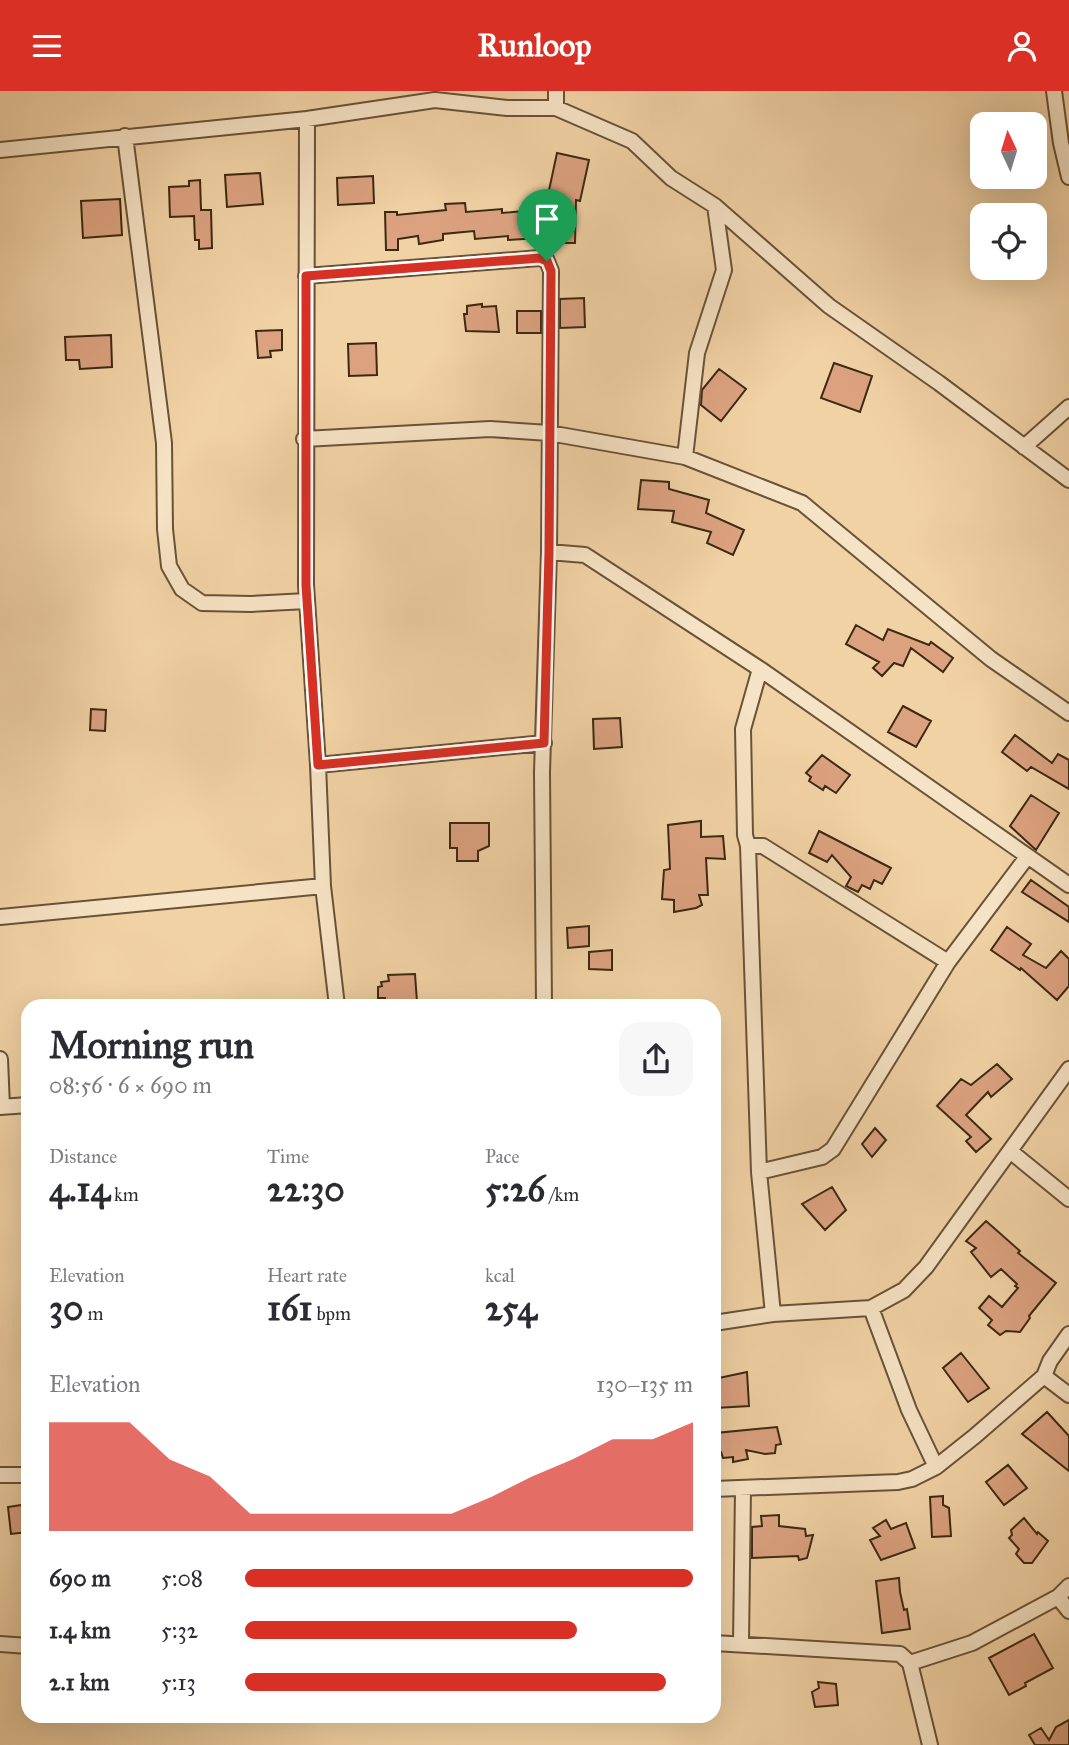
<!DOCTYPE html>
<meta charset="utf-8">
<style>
:root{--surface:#fff;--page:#f7f7f7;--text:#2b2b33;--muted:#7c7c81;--accent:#d93025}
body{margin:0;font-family:"IM FELL Great Primer",serif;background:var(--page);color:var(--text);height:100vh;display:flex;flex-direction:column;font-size:26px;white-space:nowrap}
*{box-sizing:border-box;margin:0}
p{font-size:23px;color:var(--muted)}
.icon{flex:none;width:38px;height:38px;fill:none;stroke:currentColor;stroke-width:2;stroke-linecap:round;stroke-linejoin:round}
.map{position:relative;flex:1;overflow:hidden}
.drawer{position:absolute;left:21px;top:908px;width:700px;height:724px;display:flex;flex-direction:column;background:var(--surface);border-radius:21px;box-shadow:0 7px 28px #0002}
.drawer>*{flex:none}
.needle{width:46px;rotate:356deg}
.tools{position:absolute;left:970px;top:21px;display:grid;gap:14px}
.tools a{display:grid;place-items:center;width:77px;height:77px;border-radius:14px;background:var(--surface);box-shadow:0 7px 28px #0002;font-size:35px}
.pin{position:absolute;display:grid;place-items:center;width:60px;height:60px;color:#fff;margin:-72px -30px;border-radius:50% 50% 50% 0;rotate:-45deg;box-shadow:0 0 7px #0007}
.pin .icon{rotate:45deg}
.round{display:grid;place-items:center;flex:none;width:74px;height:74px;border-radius:21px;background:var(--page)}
.overview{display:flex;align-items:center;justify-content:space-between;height:119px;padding:0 28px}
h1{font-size:38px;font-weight:700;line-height:52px}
.stats{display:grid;grid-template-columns:repeat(3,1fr);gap:10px;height:119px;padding:7px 28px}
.stats div{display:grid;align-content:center}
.stats b{font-size:35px;font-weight:700}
.stats small{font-size:19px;font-weight:400}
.stats p{font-size:19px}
.chart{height:196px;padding:14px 28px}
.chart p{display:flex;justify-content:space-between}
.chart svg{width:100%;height:126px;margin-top:7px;fill:var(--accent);opacity:.7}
ul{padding:0 28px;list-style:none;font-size:23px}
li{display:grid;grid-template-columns:112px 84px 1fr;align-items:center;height:52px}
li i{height:18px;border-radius:9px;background:var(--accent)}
header{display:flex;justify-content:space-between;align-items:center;height:91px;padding:0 28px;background:var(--accent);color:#fff;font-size:32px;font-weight:700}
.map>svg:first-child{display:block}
.building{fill:#dca280;stroke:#3b2912;stroke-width:2}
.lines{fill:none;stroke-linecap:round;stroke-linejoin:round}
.minor-casing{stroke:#685337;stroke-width:18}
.minor{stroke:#f6e2c4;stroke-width:14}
.route-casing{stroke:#fff;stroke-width:14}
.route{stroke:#d93025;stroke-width:9}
</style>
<header><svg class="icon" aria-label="menu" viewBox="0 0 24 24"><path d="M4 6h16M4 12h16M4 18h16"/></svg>Runloop<svg class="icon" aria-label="person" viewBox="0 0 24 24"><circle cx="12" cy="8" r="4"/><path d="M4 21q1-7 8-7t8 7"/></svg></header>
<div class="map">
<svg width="1069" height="1654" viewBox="0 0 1069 1654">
<rect width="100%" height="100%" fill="#f1d2a5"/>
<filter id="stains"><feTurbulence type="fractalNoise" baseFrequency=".00286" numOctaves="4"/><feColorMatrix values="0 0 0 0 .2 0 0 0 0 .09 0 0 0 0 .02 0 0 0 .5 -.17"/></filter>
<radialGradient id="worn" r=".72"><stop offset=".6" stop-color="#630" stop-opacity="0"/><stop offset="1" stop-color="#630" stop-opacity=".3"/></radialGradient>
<path class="building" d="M 557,62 L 589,69 L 580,110 L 576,109 L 575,152 L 554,152 L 555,146 L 508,149 L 508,145 L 475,148 L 474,140 L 443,143 L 443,149 L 419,153 L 418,145 L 398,148 L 398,159 L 386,159 L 385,121 L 397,121 L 397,124 L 446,119 L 445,113 L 465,112 L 466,121 L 502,118 L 502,122 L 545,118 Z
M 260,82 L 263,113 L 227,116 L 225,84 Z
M 373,85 L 374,112 L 338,114 L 337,87 Z
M 200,89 L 201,119 L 211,119 L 212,157 L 199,158 L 199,149 L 195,149 L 194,125 L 170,126 L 169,96 L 189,95 L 189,90 Z
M 120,108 L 122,144 L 83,147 L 81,110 Z
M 584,207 L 585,236 L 560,237 L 560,208 Z
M 482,213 L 482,216 L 496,215 L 499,241 L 466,240 L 464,223 L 467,223 L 467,215 Z
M 517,220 L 541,220 L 541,242 L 517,242 Z
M 282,239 L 282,259 L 270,260 L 271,266 L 258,267 L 256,240 Z
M 111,244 L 112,276 L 80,278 L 79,269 L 66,269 L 65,246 Z
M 376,252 L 377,284 L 349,285 L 348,253 Z
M 834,272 L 872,285 L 860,321 L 821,307 Z
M 719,278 L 746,298 L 721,330 L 701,314 L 702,299 Z
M 641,389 L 669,391 L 669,398 L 709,409 L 706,422 L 744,439 L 733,464 L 707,452 L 711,441 L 672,431 L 674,420 L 638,418 Z
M 856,534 L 883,549 L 888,538 L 929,554 L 931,551 L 953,567 L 943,581 L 911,557 L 903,575 L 894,572 L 882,585 L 873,577 L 879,571 L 846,553 Z
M 903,615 L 931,630 L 916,656 L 888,641 Z
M 91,618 L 106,619 L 105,640 L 90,639 Z
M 620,627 L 622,656 L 594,658 L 593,628 Z
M 1015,644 L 1052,672 L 1058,663 L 1069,669 L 1069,698 L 1031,676 L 1027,680 L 1002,661 Z
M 822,664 L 850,684 L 836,702 L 825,695 L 823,699 L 809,690 L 811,686 L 806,682 Z
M 1031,704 L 1059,722 L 1036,759 L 1010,735 Z
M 701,730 L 701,746 L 723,745 L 725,768 L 706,767 L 708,804 L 699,804 L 702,814 L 696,817 L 674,821 L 674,809 L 662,808 L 664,779 L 670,778 L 668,734 Z
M 450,732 L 489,732 L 489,755 L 478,760 L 478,770 L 457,770 L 457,757 L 450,757 Z
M 819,740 L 891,777 L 882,793 L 874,789 L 870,798 L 862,794 L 858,801 L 846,795 L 851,786 L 832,764 L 827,771 L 809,762 Z
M 1031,789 L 1069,816 L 1069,831 L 1022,801 Z
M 589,835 L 589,855 L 568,857 L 567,837 Z
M 1007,836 L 1031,853 L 1023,864 L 1046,877 L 1061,860 L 1069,868 L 1069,895 L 1057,909 L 1021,877 L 1020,879 L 991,859 Z
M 612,859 L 612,879 L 589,878 L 589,861 Z
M 415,883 L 417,911 L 410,911 L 410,915 L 393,915 L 393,912 L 385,913 L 385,907 L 378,907 L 378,896 L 382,895 L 381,891 L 389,890 L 388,884 Z
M 997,973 L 1012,988 L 991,1006 L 988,1001 L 966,1024 L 991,1048 L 976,1061 L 966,1050 L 971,1046 L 937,1015 L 961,988 L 971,994 Z
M 875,1037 L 886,1049 L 872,1066 L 862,1053 Z
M 832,1096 L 846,1119 L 825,1139 L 802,1113 Z
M 986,1130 L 1020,1160 L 1018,1162 L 1056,1192 L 1029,1225 L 1030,1227 L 1020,1241 L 1006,1240 L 1000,1244 L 988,1234 L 992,1229 L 979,1217 L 989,1205 L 1002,1216 L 1018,1197 L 1015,1195 L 1017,1193 L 1001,1178 L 991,1186 L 971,1161 L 976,1157 L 966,1150 Z
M 961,1262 L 989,1297 L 968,1311 L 943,1277 Z
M 747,1281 L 749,1315 L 716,1317 L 714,1288 Z
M 1047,1321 L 1069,1345 L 1069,1380 L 1022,1343 Z
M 777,1336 L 781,1353 L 776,1354 L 775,1362 L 765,1363 L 746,1359 L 748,1368 L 733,1371 L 733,1366 L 723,1367 L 721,1361 L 714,1360 L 714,1350 L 718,1349 L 716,1342 Z
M 1008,1374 L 1027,1397 L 1004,1414 L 986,1391 Z
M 943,1405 L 943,1414 L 949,1417 L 951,1445 L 932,1446 L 930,1406 Z
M 28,1413 L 28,1441 L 11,1443 L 8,1416 Z
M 779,1424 L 779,1435 L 805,1438 L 806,1445 L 813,1444 L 807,1467 L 799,1469 L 798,1465 L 752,1467 L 752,1436 L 762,1435 L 761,1425 Z
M 1024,1427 L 1037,1443 L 1038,1441 L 1048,1450 L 1032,1472 L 1024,1472 L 1016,1463 L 1019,1458 L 1009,1447 L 1012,1444 L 1011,1439 Z
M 886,1429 L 891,1438 L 906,1432 L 915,1457 L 881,1469 L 870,1449 L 880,1445 L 873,1437 Z
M 899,1487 L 900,1501 L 904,1519 L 907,1518 L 910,1538 L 882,1542 L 876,1490 Z
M 1034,1543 L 1053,1577 L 1025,1592 L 1026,1595 L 1009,1604 L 989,1567 Z
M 818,1591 L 836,1593 L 838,1614 L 815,1616 L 812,1601 L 819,1597 Z
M 1069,1629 L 1069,1654 L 1035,1654 L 1029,1644 L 1041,1637 L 1049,1649 L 1056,1636 Z"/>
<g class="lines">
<g class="minor-casing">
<path id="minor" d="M 556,0 L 556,17
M 1054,0 L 1061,52 L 1069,86
M 307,28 L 306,494 L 318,674 L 323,795 L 337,915
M 125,45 L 164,352 L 165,438 L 169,475 L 182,498 L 202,512 L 251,513 L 307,510
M 0,59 L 307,28 L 435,9 L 507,17 L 556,17 L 632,50 L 671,87 L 715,115 L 829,215 L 939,292 L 1069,389
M 306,185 L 540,167 L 547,170 L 551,180 L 549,461 L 542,681 L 544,915
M 304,348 L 490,338 L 549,342 L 685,366 L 802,412 L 991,568 L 1069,622
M 1024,356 L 1069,316
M 685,366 L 697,262 L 724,179 L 715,115
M 549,461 L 585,464 L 760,578 L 1069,794
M 760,578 L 743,638 L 745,744 L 748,755 L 759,1081 L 773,1223
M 318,674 L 544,652
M 748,755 L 763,755 L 948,871
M 0,826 L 323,795
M 0,968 L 2,1016
M 0,1016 L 28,1014
M 1010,1060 L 1069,1108
M 759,1081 L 822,1066 L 833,1058 L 948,871 L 1027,766
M 871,1217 L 909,1319 L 936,1376
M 714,1232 L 773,1223 L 871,1217 L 904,1199 L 926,1176 L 1069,978
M 1044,1285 L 1069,1304
M 0,1384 L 28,1384
M 714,1398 L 898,1391 L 912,1388 L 936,1376 L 975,1345 L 1044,1285 L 1050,1270 L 1069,1243
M 1058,1506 L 1069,1520
M 714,1552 L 900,1563 L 910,1572 L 972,1552 L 1058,1506 L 1069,1495
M 0,1553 L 28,1555
M 741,1553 L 743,1398
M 910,1572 L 930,1654"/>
</g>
<use href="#minor" class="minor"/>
</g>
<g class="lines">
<g class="route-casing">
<path id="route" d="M 540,167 L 547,170 L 551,180 L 549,461 L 544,652 L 318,674 L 306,494 L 306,185 Z"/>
</g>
<use href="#route" class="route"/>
</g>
<rect width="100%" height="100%" filter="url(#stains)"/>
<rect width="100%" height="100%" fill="url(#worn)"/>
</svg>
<div class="tools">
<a><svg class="needle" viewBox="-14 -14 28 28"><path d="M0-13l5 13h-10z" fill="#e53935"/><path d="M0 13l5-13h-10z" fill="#7c7c81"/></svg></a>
<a><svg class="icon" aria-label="locate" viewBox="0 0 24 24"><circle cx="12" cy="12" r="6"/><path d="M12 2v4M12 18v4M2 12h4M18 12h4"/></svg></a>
</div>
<div class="pin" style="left:547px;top:170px;background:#1e9e55"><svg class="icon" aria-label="arrive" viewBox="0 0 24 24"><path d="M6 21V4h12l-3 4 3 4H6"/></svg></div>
<section class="drawer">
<div class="overview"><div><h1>Morning run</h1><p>08:56 · 6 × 690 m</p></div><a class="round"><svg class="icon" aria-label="share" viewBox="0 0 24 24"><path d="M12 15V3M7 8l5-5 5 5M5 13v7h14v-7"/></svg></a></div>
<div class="stats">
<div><p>Distance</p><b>4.14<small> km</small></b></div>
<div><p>Time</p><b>22:30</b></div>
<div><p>Pace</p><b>5:26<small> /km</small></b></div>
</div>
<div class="stats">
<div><p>Elevation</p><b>30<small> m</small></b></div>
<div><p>Heart rate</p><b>161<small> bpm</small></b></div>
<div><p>kcal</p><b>254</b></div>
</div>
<div class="chart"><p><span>Elevation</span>130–135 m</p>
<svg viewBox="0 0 160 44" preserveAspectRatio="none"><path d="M0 44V6L10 6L20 6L30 19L40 25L50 38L60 38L70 38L80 38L90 38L100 38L110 32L120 25L130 19L140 12L150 12L160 6V44z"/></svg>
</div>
<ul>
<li><b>690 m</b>5:08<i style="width:100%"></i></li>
<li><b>1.4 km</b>5:32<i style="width:74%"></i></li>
<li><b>2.1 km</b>5:13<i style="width:94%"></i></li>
</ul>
</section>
</div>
